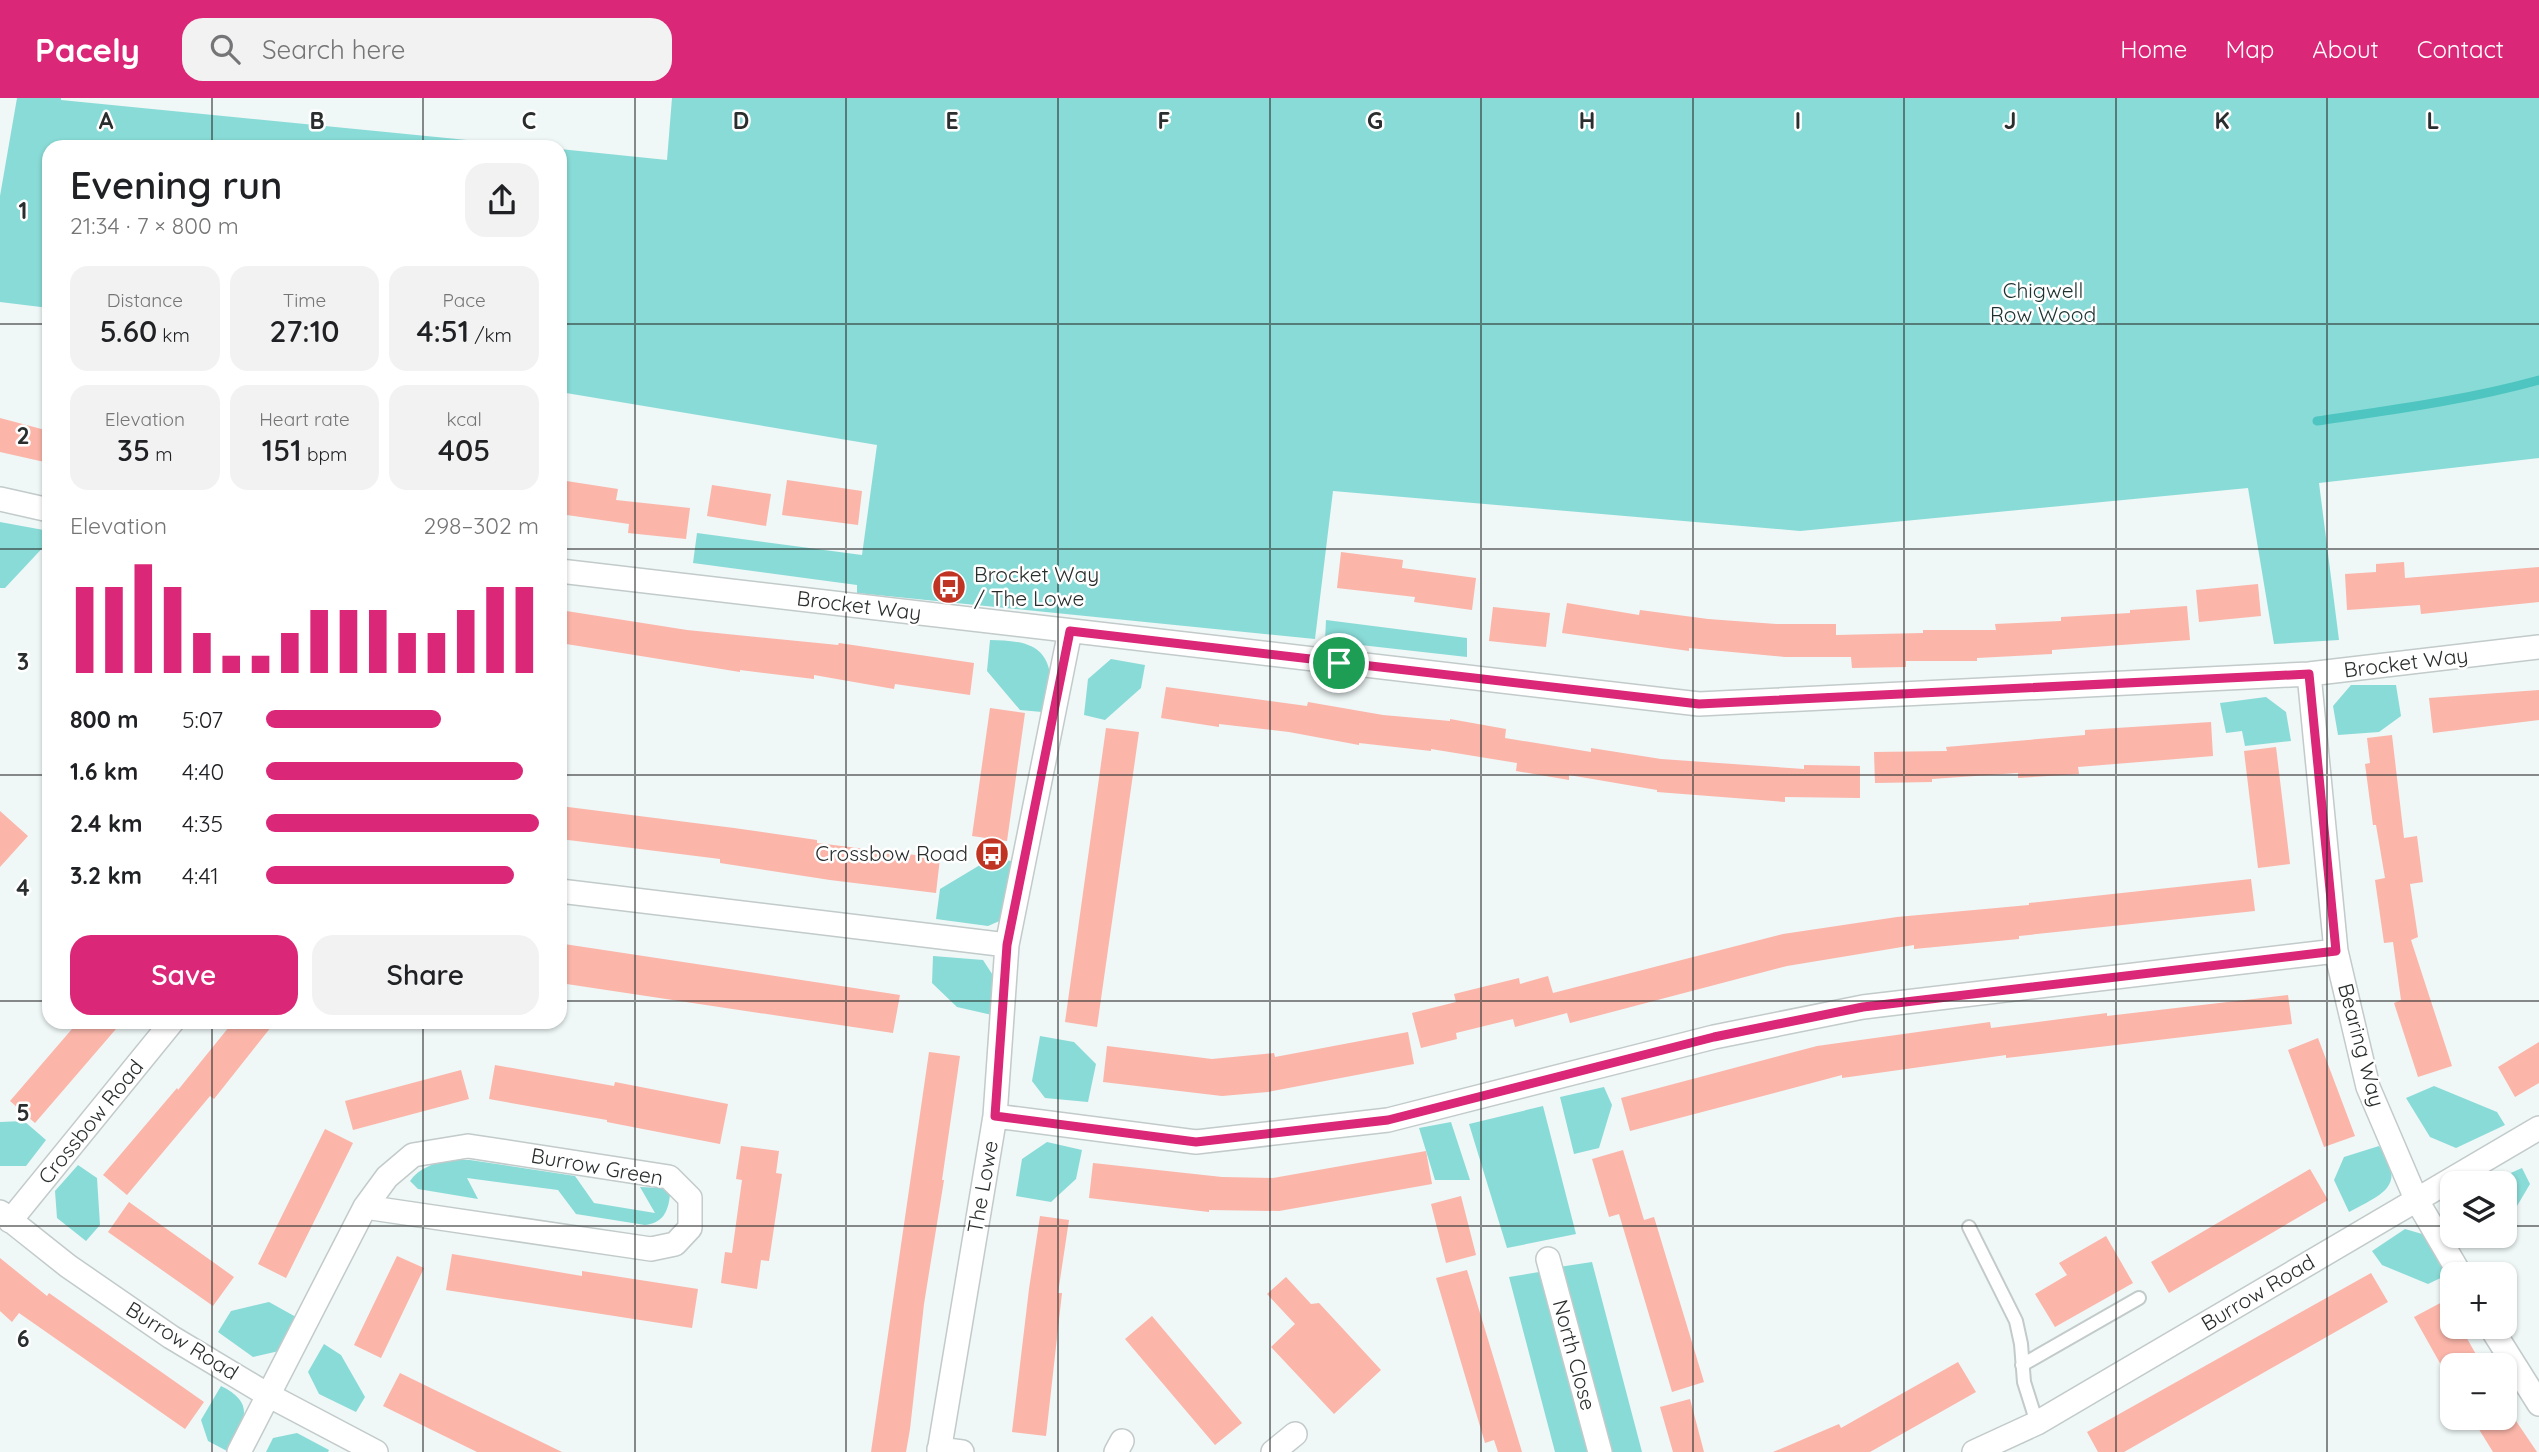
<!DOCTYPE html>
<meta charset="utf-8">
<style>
:root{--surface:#fff;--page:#f2f2f2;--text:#202124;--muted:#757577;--accent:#db2777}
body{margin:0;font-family:Quicksand,sans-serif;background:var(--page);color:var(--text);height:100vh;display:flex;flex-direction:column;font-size:26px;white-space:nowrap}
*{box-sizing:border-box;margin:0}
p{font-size:23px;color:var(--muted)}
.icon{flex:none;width:38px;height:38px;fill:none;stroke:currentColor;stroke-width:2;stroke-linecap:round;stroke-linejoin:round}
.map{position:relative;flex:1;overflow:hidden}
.details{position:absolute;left:42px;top:42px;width:525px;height:889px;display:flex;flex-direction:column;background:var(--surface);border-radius:21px;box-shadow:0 2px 5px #0004}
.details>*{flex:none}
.controls{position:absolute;left:2440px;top:1073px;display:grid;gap:14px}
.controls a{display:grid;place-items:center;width:77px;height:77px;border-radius:14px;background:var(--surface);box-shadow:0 2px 5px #0004;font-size:35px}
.pin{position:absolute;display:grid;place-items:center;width:60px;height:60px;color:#fff;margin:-30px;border:4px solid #fff;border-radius:50%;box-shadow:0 2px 7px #0007}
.round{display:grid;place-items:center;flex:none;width:74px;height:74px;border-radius:21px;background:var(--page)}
.summary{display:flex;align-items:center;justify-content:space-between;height:119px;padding:0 28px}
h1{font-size:38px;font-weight:600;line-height:52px}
.metrics{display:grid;grid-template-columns:repeat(3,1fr);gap:10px;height:119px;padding:7px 28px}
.metrics div{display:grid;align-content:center;border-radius:18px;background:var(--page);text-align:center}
.metrics b{font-size:30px;font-weight:600}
.metrics small{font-size:19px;font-weight:400}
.metrics p{font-size:19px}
.chart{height:196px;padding:14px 28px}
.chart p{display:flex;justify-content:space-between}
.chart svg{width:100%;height:126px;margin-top:7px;stroke:var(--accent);stroke-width:6}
.primary-button{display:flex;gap:14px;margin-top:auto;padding:14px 28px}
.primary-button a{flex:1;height:80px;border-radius:21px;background:var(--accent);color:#fff;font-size:28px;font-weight:600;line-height:80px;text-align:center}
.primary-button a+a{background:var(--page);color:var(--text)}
ul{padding:0 28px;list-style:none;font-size:23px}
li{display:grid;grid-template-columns:112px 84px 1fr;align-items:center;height:52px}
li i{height:18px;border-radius:9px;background:var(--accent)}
header{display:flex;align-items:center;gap:42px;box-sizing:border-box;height:98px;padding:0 35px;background:var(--accent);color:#fff}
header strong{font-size:33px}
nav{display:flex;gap:38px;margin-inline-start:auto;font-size:24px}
.search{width:490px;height:63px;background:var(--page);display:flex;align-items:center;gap:18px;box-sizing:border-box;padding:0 24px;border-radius:21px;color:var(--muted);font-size:26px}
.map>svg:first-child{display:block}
.green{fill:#89dbd7}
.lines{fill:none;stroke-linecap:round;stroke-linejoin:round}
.stream{stroke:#4ec5c0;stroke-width:9}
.building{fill:#fbb5a9}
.service-casing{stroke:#c2caca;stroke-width:16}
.minor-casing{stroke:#c2caca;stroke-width:26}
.service{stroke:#fff;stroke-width:12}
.minor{stroke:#fff;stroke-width:23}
.route-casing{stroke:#fff;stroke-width:14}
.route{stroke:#db2777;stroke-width:9}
.grid{fill:none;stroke:#2b2e2e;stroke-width:2;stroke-opacity:0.55}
.labels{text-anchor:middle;stroke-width:5;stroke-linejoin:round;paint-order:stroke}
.park-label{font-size:21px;fill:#1c3130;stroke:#fff}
.poi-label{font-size:21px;fill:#2b2e2e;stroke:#fff;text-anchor:start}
.street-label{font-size:21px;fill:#2b2e2e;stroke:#fff}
.grid-label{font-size:23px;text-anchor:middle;font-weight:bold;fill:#2b2e2e;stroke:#fff;stroke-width:5;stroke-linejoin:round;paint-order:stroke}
</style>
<header>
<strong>Pacely</strong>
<div class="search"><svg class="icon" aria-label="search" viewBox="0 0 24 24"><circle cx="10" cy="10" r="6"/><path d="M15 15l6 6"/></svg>Search here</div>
<nav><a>Home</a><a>Map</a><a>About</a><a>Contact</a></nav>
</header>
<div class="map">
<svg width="2539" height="1354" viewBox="0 0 2539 1354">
<rect width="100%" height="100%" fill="#eff7f7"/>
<path class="green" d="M 17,0 L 61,0 L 61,2 L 537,49 L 49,49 L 49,210 L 0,204 L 0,98 Z
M 672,0 L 2539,0 L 2539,360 L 2319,385 L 2339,542 L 2274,546 L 2248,390 L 1800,433 L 1333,393 L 1315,541 L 857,495 L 857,487 L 693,465 L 697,435 L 862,457 L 877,347 L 560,294 L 560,51 L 667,62 Z
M 0,424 L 49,433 L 49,443 L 5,490 L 0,490 Z
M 1326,522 L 1467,540 L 1467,559 L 1325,543 Z
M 990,542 C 1013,543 1042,542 1049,571 C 1051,583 1044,602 1042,614 L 1020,612 L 987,573 Z
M 1111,561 L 1145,567 L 1141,590 L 1105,622 L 1084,617 L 1088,581 Z
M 2351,587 L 2396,587 L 2401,618 L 2379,634 L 2338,637 L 2333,608 Z
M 2266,599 L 2286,614 L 2291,643 L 2245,648 L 2242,633 L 2226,635 L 2220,605 Z
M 990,761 L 1012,763 L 1004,821 L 988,828 L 936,821 L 940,791 Z
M 933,858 L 983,862 L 996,882 L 992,917 L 957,909 L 932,885 Z
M 1040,938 L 1074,944 L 1096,966 L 1088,1004 L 1045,1000 L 1032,983 Z
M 2434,988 L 2497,1014 L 2505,1027 L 2456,1050 L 2430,1039 L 2406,1000 Z
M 1604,989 L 1612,1007 L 1599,1050 L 1574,1056 L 1560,999 Z
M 1543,1008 L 1576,1136 L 1507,1150 L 1469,1026 Z
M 24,1023 L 46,1042 L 26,1068 L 0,1068 L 0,1024 Z
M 1451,1024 L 1470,1082 L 1435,1082 L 1419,1030 Z
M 1047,1044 L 1082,1052 L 1076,1081 L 1051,1104 L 1016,1098 L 1022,1061 Z
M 2379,1048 C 2407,1088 2384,1095 2349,1114 L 2334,1082 L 2344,1059 Z
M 447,1062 L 470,1062 L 575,1078 L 594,1105 L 655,1115 L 640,1089 L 662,1090 L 670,1097 C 668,1114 663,1125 645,1127 L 576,1116 L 558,1092 L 467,1080 L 478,1101 L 418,1091 L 410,1083 C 419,1070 433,1066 447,1062 Z
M 78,1067 L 97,1080 L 100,1127 L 86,1143 L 57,1120 L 55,1093 Z
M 2522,1070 L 2530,1086 L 2504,1130 L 2504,1085 L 2488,1085 Z
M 2405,1131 L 2429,1138 L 2449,1176 L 2428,1186 L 2382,1167 L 2372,1153 Z
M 1592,1164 L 1642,1354 L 1612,1354 L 1559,1169 Z
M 1539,1174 L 1588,1354 L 1555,1354 L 1509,1179 Z
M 269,1204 L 296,1219 L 279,1253 L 253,1259 L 218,1234 L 231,1213 Z
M 324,1246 L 341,1257 L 365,1299 L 356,1314 L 319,1296 L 308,1274 Z
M 221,1288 C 258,1306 243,1325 227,1353 L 208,1343 L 201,1322 Z
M 297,1335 L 329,1352 L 328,1354 L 266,1354 L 273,1340 Z"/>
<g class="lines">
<path class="stream" d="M 2317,323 C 2391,312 2467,302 2539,282"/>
</g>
<path class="building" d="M 0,320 L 49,333 L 49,365 L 0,354 Z
M 560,382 L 618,391 L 616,402 L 690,410 L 686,441 L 628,435 L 629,426 L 560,416 Z
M 787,382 L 862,393 L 858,427 L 782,417 Z
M 712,387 L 771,396 L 766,428 L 707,418 Z
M 1341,454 L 1403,462 L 1402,470 L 1476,480 L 1472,512 L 1414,504 L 1415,499 L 1337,490 Z
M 2404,464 L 2405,480 L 2539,469 L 2539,504 L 2421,516 L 2420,507 L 2347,512 L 2345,476 L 2376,474 L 2376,466 Z
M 2258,486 L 2261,518 L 2199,524 L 2196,492 Z
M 1567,505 L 1639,517 L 1640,512 L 1708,521 L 1776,526 L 1836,526 L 1836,537 L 1923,535 L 1923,532 L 1996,532 L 1995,526 L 2061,523 L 2061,519 L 2130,515 L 2130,512 L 2187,508 L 2190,542 L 2052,552 L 2052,556 L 1977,560 L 1977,563 L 1906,563 L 1906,569 L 1852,570 L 1851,559 L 1785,559 L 1689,550 L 1689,553 L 1562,535 Z
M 1493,509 L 1550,515 L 1546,549 L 1489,543 Z
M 560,512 L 687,532 L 838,547 L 839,545 L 974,565 L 970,597 L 895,586 L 894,591 L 814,577 L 814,581 L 740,572 L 740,574 L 560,545 Z
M 1166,589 L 1307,608 L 1308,604 L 1383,617 L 1450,623 L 1450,621 L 1506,631 L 1505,640 L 1591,654 L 1591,650 L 1661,661 L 1804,671 L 1804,667 L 1860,668 L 1860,700 L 1785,699 L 1785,704 L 1657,694 L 1657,692 L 1569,677 L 1569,682 L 1516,673 L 1517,665 L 1431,651 L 1431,653 L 1359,645 L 1359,647 L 1289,634 L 1219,626 L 1219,629 L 1161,620 Z
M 2539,592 L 2539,622 L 2433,635 L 2429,600 Z
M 990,610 L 1025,615 L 1007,743 L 972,738 Z
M 2211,624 L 2213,658 L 2078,669 L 2079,676 L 2018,680 L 2018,675 L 1932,681 L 1932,684 L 1875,685 L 1874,654 L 1947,653 L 1946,649 L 2085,637 L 2085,632 Z
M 1106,630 L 1139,634 L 1097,929 L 1065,924 Z
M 2392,637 L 2404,740 L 2417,738 L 2423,784 L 2410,786 L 2418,839 L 2411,842 L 2452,968 L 2418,979 L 2394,905 L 2401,902 L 2393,844 L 2384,845 L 2375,782 L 2385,780 L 2376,727 L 2373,727 L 2365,666 L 2370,665 L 2367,640 Z
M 2276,649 L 2290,766 L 2258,770 L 2244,653 Z
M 560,708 L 734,730 L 817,742 L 817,745 L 940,760 L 936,795 L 830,782 L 720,765 L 720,761 L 560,741 Z
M 0,713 L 28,738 L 0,769 Z
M 2251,781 L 2255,813 L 2019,838 L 2019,841 L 1914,851 L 1914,847 L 1787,868 L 1570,925 L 1567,915 L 1515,929 L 1513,921 L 1456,935 L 1457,941 L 1421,950 L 1412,915 L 1456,904 L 1454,896 L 1519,880 L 1520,886 L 1548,878 L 1553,895 L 1783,836 L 1897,819 L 2029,807 L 2029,805 Z
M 564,846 L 900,897 L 893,935 L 560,885 Z
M 2288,897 L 2292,926 L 2006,960 L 2006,957 L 1842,980 L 1842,977 L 1630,1033 L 1621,1000 L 1817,948 L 1990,924 L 1991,930 L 2107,915 L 2107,918 Z
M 78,924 L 122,924 L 35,1025 L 10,1003 Z
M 233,924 L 275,924 L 214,1001 L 210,998 L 127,1097 L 103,1077 L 177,990 L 178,992 Z
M 1408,934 L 1414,966 L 1268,994 L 1222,998 L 1103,984 L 1107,948 L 1212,961 L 1274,955 L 1275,959 Z
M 2318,940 L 2355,1038 L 2324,1049 L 2288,952 Z
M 2539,944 L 2539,985 L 2515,999 L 2498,969 Z
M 929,954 L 960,958 L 942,1082 L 944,1082 L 924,1206 L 910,1331 L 906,1354 L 871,1354 Z
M 495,967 L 614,988 L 615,984 L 728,1006 L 720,1046 L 607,1024 L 607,1022 L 489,1001 Z
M 461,972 L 469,1001 L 353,1032 L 345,1003 Z
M 325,1031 L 353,1045 L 286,1180 L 258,1166 Z
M 741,1048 L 779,1053 L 776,1075 L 782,1076 L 769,1163 L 761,1162 L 757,1191 L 721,1185 L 725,1154 L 732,1155 L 742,1082 L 736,1081 Z
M 1623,1052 L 1644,1122 L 1654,1119 L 1704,1284 L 1672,1294 L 1619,1116 L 1609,1119 L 1592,1061 Z
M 1426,1053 L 1432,1086 L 1279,1113 L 1209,1112 L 1209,1114 L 1089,1100 L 1093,1065 L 1222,1079 L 1273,1080 Z
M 2310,1071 L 2328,1102 L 2169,1195 L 2151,1164 Z
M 1461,1098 L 1476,1157 L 1446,1165 L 1431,1106 Z
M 129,1104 L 234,1179 L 213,1208 L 108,1134 Z
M 1040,1118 L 1069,1122 L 1058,1195 L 1062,1195 L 1046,1338 L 1012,1334 L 1029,1191 Z
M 2106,1138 L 2133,1185 L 2055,1229 L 2035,1196 L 2067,1177 L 2059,1165 Z
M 452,1156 L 582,1178 L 582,1173 L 698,1191 L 692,1230 L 446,1192 Z
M 397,1158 L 424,1170 L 381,1260 L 354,1247 Z
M 0,1160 L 47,1198 L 49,1195 L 204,1304 L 185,1331 L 19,1215 L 12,1224 L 0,1213 Z
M 1467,1172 L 1522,1354 L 1498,1354 L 1494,1342 L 1485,1345 L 1436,1180 Z
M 2371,1175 L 2388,1204 L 2124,1354 L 2098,1354 L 2087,1334 Z
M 1286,1179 L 1311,1206 L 1319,1205 L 1381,1272 L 1334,1316 L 1271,1249 L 1295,1226 L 1267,1196 Z
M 2446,1202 L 2452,1213 L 2452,1228 L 2460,1228 L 2482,1267 L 2441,1267 L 2414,1219 Z
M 1152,1218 L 1242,1325 L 1215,1347 L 1125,1241 Z
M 1958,1264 L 1976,1294 L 1870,1354 L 1773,1354 L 1839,1326 L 1841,1330 Z
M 400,1275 L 562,1354 L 477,1354 L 383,1308 Z
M 1690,1301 L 1704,1354 L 1673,1354 L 1660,1309 Z
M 2472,1320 L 2514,1320 L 2537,1354 L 2493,1354 Z"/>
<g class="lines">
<g class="service-casing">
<path id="service" d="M 1969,1129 L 2016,1223 L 2021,1246 L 2024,1284 L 2037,1325
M 2022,1267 L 2139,1200"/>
</g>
<g class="minor-casing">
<path id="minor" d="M 0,401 L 49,412
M 560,473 L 1699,606 L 2309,576 L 2539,549
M 2309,576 L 2336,853 L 2368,989 L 2416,1101 L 2460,1176
M 560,793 L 1007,847
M 995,1018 L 1196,1044 L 1388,1022 L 1714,939 L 1863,909 L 2336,853
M 0,1114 L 68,1168 L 171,1239 L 268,1297 L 376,1354
M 10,1123 L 172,924
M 1548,1161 L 1600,1354
M 2490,1228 L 2539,1306
M 939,1351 L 962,1354
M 239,1354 L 365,1109 L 387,1079 L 413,1057 L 468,1048 L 669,1079 L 690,1100 L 690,1130 L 675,1146 L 651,1151 L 365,1109
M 939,1354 L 995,1018 L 1007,847 L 1070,533
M 1116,1354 L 1122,1343
M 1273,1354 L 1295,1336
M 1974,1354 L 2037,1325 L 2539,1030"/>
</g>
<use href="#service" class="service"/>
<use href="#minor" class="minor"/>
</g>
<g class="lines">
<g class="route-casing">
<path id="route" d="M 1070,533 L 1699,606 L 2309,576 L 2336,853 L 1863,909 L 1714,939 L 1388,1022 L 1196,1044 L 995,1018 L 1007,847 Z"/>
</g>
<use href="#route" class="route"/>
</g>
<path class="grid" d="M 212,0 L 212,49M 423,0 L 423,49M 635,0 L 635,1354M 846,0 L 846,1354M 1058,0 L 1058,1354M 1270,0 L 1270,1354M 1481,0 L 1481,1354M 1693,0 L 1693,1354M 1904,0 L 1904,1354M 2116,0 L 2116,1354M 2327,0 L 2327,1354M 0,226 L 49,226M 560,226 L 2539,226M 0,451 L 49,451M 560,451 L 2539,451M 0,677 L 49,677M 560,677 L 2539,677M 0,903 L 49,903M 560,903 L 2539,903M 212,924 L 212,1354M 423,924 L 423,1354M 0,1128 L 2452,1128M 2504,1128 L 2539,1128"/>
<defs>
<g id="bus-disc" transform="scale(1.75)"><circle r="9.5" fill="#c03424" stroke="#fff"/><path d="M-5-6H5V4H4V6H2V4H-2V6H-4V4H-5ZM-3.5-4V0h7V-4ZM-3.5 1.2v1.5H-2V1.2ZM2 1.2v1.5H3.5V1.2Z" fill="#fff"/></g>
</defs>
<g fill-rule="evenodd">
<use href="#bus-disc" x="949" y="489"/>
<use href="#bus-disc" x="992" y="756"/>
</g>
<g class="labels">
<g class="park-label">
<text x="2043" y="200">Chigwell<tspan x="2043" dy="24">Row Wood</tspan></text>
</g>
<g class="poi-label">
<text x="974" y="484">Brocket Way<tspan x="974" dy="24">/ The Lowe</tspan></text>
<text x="968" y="763" text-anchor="end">Crossbow Road</text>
</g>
<g class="street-label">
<text transform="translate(859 508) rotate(7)" y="7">Brocket Way</text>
<text transform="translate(2406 565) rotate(-7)" y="7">Brocket Way</text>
<text transform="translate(2361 947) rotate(75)" y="7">Bearing Way</text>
<text transform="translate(91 1024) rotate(-51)" y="7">Crossbow Road</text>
<text transform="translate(597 1069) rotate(10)" y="7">Burrow Green</text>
<text transform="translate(983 1089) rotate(-80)" y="7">The Lowe</text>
<text transform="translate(2258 1195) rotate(-31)" y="7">Burrow Road</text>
<text transform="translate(182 1243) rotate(32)" y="7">Burrow Road</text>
<text transform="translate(1574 1257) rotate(75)" y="7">North Close</text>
</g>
</g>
<g class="grid-label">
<text x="106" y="31">A</text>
<text x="317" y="31">B</text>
<text x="529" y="31">C</text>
<text x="741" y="31">D</text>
<text x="952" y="31">E</text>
<text x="1164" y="31">F</text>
<text x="1375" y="31">G</text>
<text x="1587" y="31">H</text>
<text x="1798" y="31">I</text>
<text x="2010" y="31">J</text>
<text x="2222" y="31">K</text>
<text x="2433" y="31">L</text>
<text x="23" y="121">1</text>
<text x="23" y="346">2</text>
<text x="23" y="572">3</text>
<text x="23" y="798">4</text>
<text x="23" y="1023">5</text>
<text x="23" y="1249">6</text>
</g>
</svg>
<div class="controls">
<a><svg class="icon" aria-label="layers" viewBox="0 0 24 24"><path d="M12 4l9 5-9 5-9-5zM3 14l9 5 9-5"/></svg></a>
<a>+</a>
<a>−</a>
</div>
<div class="pin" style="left:1339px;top:565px;background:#1e9e55"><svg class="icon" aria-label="arrive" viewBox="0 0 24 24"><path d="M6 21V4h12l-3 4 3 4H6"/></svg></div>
<section class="details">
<div class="summary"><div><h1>Evening run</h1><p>21:34 · 7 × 800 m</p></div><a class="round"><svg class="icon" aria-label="share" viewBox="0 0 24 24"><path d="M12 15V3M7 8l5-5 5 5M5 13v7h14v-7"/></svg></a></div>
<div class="metrics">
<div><p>Distance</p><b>5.60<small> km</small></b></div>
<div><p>Time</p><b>27:10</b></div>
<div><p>Pace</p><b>4:51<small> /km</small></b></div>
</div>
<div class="metrics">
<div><p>Elevation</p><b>35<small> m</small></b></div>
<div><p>Heart rate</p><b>151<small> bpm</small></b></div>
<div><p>kcal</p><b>405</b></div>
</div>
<div class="chart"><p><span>Elevation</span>298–302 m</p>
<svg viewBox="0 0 160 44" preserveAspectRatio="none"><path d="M5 44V14M15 44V14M25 44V6M35 44V14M45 44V30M55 44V38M65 44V38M75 44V30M85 44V22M95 44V22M105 44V22M115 44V30M125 44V30M135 44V22M145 44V14M155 44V14"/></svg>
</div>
<ul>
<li><b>800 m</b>5:07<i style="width:64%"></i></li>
<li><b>1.6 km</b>4:40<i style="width:94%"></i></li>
<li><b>2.4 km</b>4:35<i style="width:100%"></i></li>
<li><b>3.2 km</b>4:41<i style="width:91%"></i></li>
</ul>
<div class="primary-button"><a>Save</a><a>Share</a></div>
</section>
</div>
